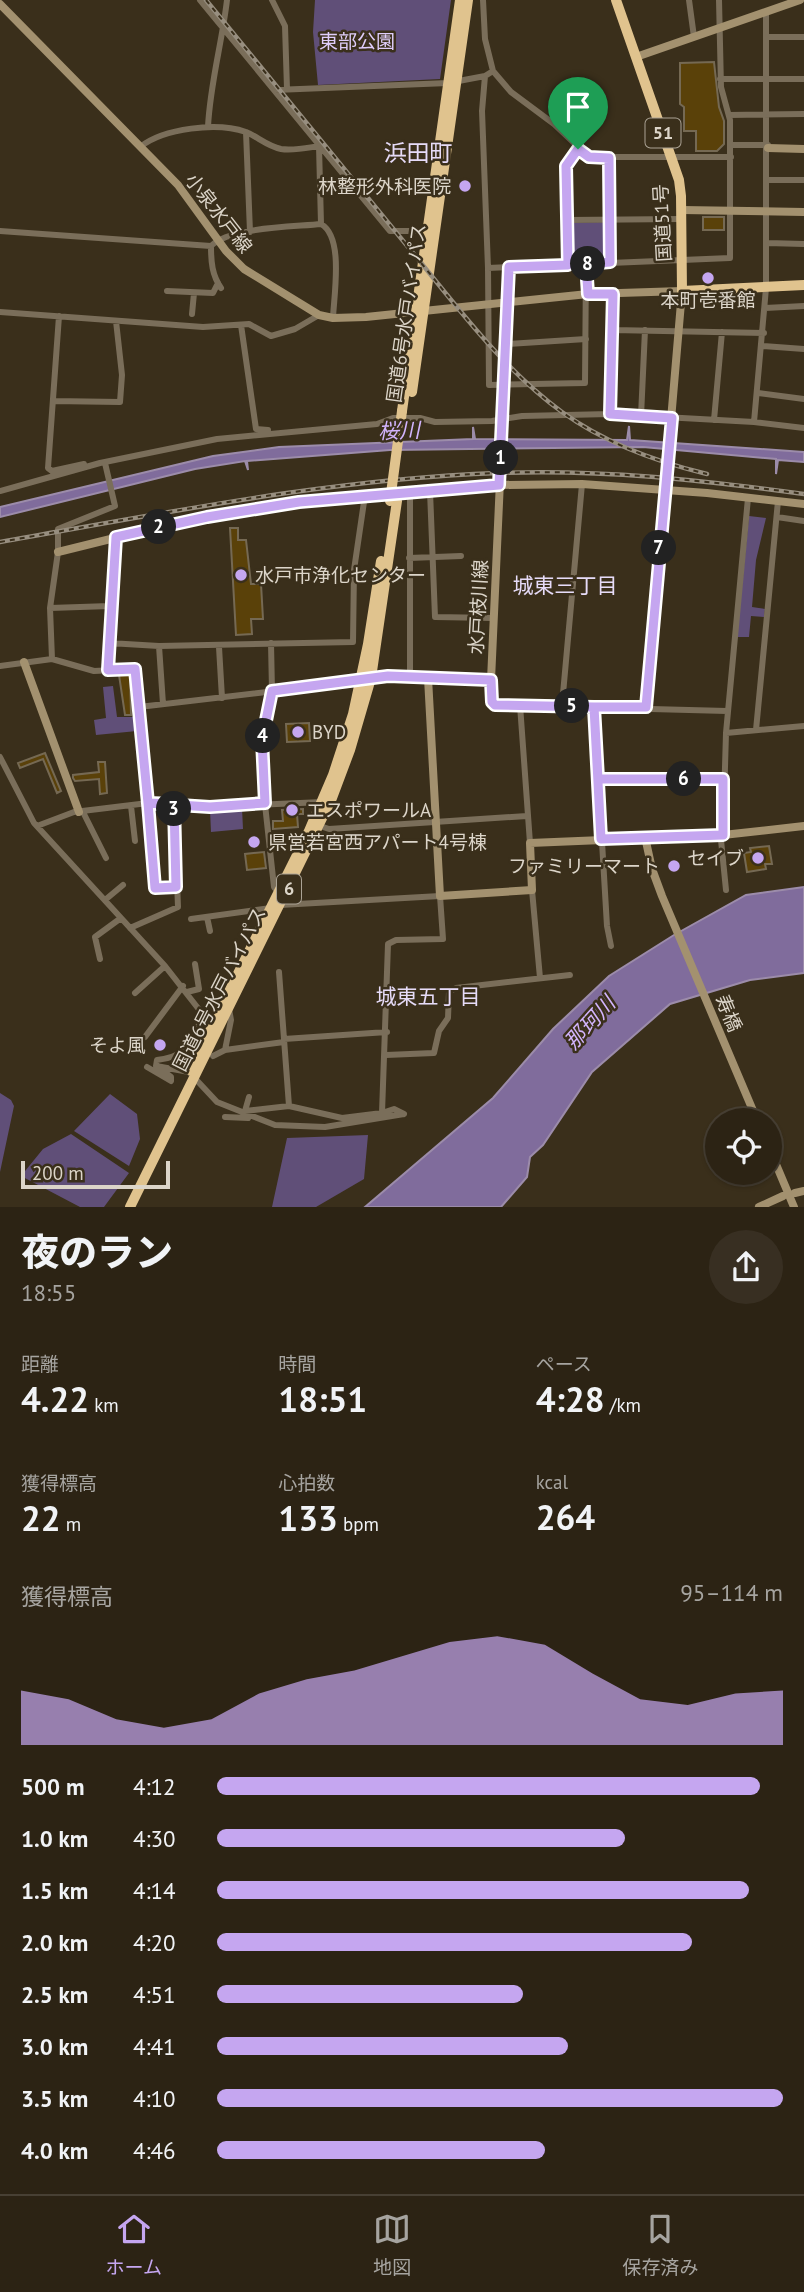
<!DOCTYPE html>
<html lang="ja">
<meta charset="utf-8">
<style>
:root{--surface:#2c2314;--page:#382f22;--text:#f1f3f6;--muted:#a6a4a0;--line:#484034;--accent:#c5a6f0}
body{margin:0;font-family:"PT Sans","Noto Sans JP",sans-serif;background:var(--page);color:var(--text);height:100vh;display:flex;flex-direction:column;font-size:26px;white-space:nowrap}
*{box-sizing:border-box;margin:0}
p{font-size:23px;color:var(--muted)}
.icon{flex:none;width:38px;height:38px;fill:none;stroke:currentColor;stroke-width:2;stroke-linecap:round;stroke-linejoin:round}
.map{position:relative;height:1207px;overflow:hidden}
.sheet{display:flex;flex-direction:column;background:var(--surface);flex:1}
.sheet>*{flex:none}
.fabs{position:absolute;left:705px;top:1108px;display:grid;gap:14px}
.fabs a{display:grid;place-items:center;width:77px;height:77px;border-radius:50%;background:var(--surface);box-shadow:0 2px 5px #0004,0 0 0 2px var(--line);font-size:35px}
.scale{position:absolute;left:21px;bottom:18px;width:149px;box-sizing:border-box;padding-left:7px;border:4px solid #dcd5c9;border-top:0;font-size:19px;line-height:24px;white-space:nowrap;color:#dcd5c9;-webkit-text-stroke:5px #3a2f1b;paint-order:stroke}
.pin{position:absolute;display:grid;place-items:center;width:60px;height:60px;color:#fff;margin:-72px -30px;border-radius:50% 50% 50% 0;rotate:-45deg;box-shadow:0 0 7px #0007}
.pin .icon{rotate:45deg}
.km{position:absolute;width:35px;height:35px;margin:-18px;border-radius:50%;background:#222;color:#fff;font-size:19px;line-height:35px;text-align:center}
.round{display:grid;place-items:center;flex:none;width:74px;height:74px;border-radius:37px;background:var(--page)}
.head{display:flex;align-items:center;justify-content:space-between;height:119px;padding:0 21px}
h1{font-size:38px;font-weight:800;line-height:52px}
.metrics{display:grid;grid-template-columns:repeat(3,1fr);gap:10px;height:119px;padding:7px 21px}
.metrics div{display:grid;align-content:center}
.metrics b{font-size:35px;font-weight:800}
.metrics small{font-size:19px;font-weight:400}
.metrics p{font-size:19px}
.chart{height:196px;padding:14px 21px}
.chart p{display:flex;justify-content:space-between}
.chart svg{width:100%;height:126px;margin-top:7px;fill:var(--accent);opacity:.7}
ul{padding:0 21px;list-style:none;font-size:23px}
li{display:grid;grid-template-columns:112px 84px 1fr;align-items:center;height:52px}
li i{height:18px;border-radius:9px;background:var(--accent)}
.tabs{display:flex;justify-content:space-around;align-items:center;height:98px;border-top:2px solid var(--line);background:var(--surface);font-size:19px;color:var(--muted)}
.tabs a{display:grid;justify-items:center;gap:4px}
.tabs .current{color:var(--accent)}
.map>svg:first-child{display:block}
.green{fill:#604f78}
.water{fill:#806c9c;stroke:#9c8caa;stroke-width:2}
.building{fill:#5a4109;stroke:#756953;stroke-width:2}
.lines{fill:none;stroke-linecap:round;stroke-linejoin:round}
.street{stroke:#7a6e5a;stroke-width:6}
.secondary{stroke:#a3916f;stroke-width:8}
.highway{stroke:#e0c38e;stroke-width:10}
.rail-casing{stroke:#978e7f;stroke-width:4.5}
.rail{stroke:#3a2f1b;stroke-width:2;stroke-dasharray:5;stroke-linecap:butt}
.highway-bridge{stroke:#e0c38e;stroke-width:10}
.route-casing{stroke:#fff;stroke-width:14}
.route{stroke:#c5a6f0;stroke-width:9}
.poi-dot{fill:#c5a6f0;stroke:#3a2f1b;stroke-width:2.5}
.labels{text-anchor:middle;stroke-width:5;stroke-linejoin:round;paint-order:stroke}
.shield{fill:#3a2f1b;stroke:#aba395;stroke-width:2}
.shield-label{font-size:18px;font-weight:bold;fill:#dcd5c9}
.park-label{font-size:19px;fill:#dfcdfa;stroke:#3a2f1b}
.poi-label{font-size:19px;fill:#dcd5c9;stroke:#3a2f1b;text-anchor:end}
.street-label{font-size:19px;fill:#dcd5c9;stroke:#3a2f1b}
.water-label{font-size:21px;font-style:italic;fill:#d2b4fd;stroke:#3a2f1b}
.neighbourhood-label{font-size:21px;fill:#e6dbf8;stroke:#3a2f1b}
.quarter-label{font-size:23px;fill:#e6dbf8;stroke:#3a2f1b}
</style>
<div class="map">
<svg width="804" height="1207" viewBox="0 0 804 1207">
<rect width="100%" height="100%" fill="#3a2f1b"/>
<path class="green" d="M 315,0 L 451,0 L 440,79 L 318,85 L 313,32 Z
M 606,222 L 607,260 L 571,262 L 570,223 Z
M 749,516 L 766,518 L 756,560 L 752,607 L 765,609 L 764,617 L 751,616 L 749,637 L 737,637 Z
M 113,686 L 117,717 L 136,717 L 137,731 L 96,735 L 94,720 L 106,718 L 103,687 Z
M 242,808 L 243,829 L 211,832 L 210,810 Z
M 0,1093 L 11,1100 L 14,1106 L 0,1172 Z
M 110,1094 L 137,1114 L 140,1139 L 129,1166 L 74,1131 Z
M 71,1134 L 129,1173 L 104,1207 L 80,1207 L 21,1176 L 43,1149 Z
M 368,1135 L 364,1179 L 316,1207 L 272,1207 L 287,1138 Z"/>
<path class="water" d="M 629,426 L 630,440 L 804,452 L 804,462 L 778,460 L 776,474 L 776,459 L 643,447 L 390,450 L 247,461 L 248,470 L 245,461 L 195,469 L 0,517 L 0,507 L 213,456 L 279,447 L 473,439 L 473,427 L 475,439 L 627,440 Z
M 804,887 L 804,973 L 750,980 L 670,1004 L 592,1072 L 543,1145 L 530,1157 L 527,1177 L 501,1207 L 365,1207 L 493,1098 L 553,1029 L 609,976 L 674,935 L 746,895 Z"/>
<path class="building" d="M 714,62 L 719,107 L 724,121 L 724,144 L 717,151 L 696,151 L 696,131 L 684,131 L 684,107 L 680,104 L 680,63 Z
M 703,217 L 724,217 L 724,230 L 703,230 Z
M 230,528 L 238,528 L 238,540 L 246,540 L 251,584 L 261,584 L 263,619 L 251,619 L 252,634 L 236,635 Z
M 119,675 L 130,675 L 131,715 L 125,715 Z
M 309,723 L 310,741 L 287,742 L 286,724 Z
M 45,753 L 61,791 L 57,793 L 43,759 L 20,768 L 18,763 Z
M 98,762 L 105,762 L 107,793 L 100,794 L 99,779 L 75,781 L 73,778 L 73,775 L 99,772 Z
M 303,809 L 303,814 L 297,814 L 298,827 L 273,829 L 273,821 L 283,821 L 282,810 Z
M 769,846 L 772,864 L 765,864 L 766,869 L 747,872 L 744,853 L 751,852 L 750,848 Z
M 264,852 L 266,868 L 247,870 L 245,854 Z"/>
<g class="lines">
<path class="street" d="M 200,0 L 390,231 L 427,231
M 272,0 L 285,26 L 287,89
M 483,0 L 485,39 L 493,71 L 511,92 L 554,124 L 589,157 L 731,157
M 689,0 L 694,37
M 767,37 L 804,37
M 493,71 L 485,76 L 482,111 L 488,268 L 489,385 L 585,383 L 586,264
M 720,79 L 804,79
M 275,90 L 448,83 L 485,76
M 729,115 L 804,114
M 208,127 C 210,84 222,43 227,0
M 246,132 L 250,232
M 731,145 L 768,145
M 140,147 C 164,128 217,122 246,132 C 258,137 267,146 281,149 C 293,151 306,148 319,146 L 321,224
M 609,158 L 610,262
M 768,180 L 804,180
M 568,220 L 681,219
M 0,231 L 211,246
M 767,243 L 804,244
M 568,265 L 566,166 L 578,149
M 488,268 L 730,258 L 730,120 L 721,87 L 719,0
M 221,288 C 212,275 211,262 211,246 C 230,227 293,227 321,224 C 344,237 334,294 333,318
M 167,291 L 213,293 L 218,283
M 508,304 L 509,267
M 765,308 L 804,306
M 0,312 L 203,327 L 249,324 L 271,336 L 295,329 L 319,315
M 192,314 L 194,293
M 59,316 L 48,468 L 52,471 L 84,464
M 241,325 L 256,429 L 268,430
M 613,330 L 764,333
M 507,344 L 586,339
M 763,346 L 804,349
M 758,393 L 804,399
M 53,401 L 120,402 L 122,375 L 116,321
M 610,414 L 613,294
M 641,416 L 645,330
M 714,420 L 722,332
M 754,422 L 766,288 L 766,12
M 0,491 L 100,463 L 217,439 L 377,424 L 393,418 L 420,418 L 435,422 L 492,421 L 522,416 L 610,414 L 754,422 L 804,428
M 430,491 L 435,617 L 493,618
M 410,492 L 410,676
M 777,517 L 804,521
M 409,558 L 461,556
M 50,608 L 110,606
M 109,643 L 159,646 L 353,642 L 354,570 L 365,495
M 271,643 L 272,691 L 263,740 L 263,786 L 274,887 L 279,893
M 159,646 L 163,704
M 219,647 L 222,698
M 52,659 L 50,608 L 58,552 L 58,529 L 115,506 L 105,463
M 0,666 L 52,659 L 94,671 L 135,669 L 155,888 L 176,887
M 109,670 L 116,537
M 370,678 L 428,678
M 491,680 L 492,702 L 495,705 L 727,711
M 520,705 L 530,843
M 562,705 L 582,484
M 139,707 L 360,681
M 594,707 L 607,926 L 611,946
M 646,707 L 665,490
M 756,730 L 778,501
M 726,733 L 804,726
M 0,757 L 34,823 L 165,966 L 201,1012 L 202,1018 C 189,1045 188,1056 157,1060 L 156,1066
M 598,779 L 723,779
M 131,806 L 135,841
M 83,812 L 106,858
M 37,826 L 74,812 L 148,803 L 210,807 L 323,802
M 320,826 L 329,829 L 527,816
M 532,890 L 540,978
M 726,890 L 721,840 L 723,835 L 726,733 L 748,498
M 105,900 L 123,885
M 280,905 L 440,896 L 443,939 L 396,940 L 388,944 L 382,1113 L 394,1109 L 404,1114
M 207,917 L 210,931
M 191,919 L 271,908
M 130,928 L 178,907 L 174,804
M 100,959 L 95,937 L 121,918
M 279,972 L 289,1106 L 342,1118 L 382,1113
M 187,992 L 199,989 L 195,964
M 135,993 L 165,966
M 145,1037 L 183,986
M 284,1039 L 387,1032
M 225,1050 L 231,1020 L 229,1009
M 386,1055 L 434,1053 L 439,1031 L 448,1018 L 449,992 L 456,988 L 570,975
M 213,1056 L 225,1050 L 284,1042
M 156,1066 L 189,1072 L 217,1102 L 275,1125 L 325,1127 L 404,1114
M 147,1067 L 171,1081 L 171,1077 L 158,1067
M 249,1097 L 245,1111 L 289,1106
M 225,1117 L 248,1118"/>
<path class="secondary" d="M 0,4 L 178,185 L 226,251 L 244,269 L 319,315 L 333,318 L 366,317 L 588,294 L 682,291 L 665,490
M 636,57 L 800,0
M 768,148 L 804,149
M 682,210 L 804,212
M 508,304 L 491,680 L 428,678 L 440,896 L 532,890 L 530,843 L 723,835 L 804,826
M 58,552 L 155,528 L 258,508 L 338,497 L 499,485 L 582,484 L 707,493 L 804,504
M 24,662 L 79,812
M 645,837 L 652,869 L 662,896 L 757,1120
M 770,1150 L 794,1207
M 795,1193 L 804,1191
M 759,1207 L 783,1196"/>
<path class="highway" d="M 616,0 L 679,180 L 681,196 L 682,291 L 804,285
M 412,392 L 468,0
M 402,411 L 460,0
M 190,1070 L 309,831 L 333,775 L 353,714 L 368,644 L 381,561
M 130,1207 L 332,798 L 350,750 L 371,678 L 397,501"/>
<g class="rail-casing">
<path id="rail" d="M 206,0 C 272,81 338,161 404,242 C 453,301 500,367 562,412 C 605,443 657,462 707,474
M 0,542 C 165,513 330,479 498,473 C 601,469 702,480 804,494"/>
</g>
<use href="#rail" class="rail"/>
<path class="highway-bridge" d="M 390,501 L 402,411"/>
</g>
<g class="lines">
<g class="route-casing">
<path id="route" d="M 578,149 L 566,166 L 568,265 L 509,267 L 499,485 L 299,502 L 207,517 L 116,537 L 108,670 L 135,669 L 148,803 L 174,804 L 176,887 L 155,888 L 148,803 L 210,807 L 265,803 L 262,740 L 272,691 L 388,676 L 491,680 L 492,702 L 495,705 L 594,707 L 601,839 L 723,835 L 723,779 L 598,779 L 594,707 L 646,707 L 672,418 L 610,414 L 613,294 L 588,294 L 586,264 L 610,262 L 609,158 L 589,157 L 578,149"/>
</g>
<use href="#route" class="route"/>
</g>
<g class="poi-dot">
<circle cx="465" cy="186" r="7"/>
<circle cx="708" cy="278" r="7"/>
<circle cx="241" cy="575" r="7"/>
<circle cx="298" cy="732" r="7"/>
<circle cx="292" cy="810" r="7"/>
<circle cx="254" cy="842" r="7"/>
<circle cx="758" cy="858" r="7"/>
<circle cx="674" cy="866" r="7"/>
<circle cx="160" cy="1045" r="7"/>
</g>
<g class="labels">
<g class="shield">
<rect x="645.5" y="118.5" width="35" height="29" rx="5"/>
<rect x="277" y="874.5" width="24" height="29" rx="5"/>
</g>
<g class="shield-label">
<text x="663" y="139">51</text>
<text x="289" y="895">6</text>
</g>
<g class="park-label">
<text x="357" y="48">東部公園</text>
</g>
<g class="poi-label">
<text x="451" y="193">林整形外科医院</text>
<text x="708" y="307" text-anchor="middle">本町壱番館</text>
<text x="255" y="582" text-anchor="start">水戸市浄化センター</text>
<text x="312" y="739" text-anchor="start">BYD</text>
<text x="306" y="817" text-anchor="start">エスポワールA</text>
<text x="268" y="849" text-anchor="start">県営若宮西アパート4号棟</text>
<text x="744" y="865">セイブ</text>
<text x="660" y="873">ファミリーマート</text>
<text x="146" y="1052">そよ風</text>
</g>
<g class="street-label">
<text transform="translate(219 213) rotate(52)" y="7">小泉水戸線</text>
<text transform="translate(662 223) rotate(-93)" y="7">国道51号</text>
<text transform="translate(406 313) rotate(-82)" y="7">国道6号水戸バイパス</text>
<text transform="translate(478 607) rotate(-87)" y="7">水戸枝川線</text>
<text transform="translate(219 989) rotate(-63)" y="7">国道6号水戸バイパス</text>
<text transform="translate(729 1013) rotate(67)" y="7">寿橋</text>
</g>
<g class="water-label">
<text transform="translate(399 431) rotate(-2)" y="7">桜川</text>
<text transform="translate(590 1023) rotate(-48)" y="7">那珂川</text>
</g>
<g class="neighbourhood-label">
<text x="565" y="593">城東三丁目</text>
<text x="428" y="1004">城東五丁目</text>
</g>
<g class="quarter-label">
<text x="418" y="161">浜田町</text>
</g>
</g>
</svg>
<div class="fabs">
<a><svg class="icon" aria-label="locate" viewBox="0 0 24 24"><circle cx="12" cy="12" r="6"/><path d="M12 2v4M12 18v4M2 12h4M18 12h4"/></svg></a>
</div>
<div class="scale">200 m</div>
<div class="pin" style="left:578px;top:149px;background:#1e9e55"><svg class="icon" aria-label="arrive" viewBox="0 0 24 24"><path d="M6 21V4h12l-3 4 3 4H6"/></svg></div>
<b class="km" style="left:501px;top:458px">1</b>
<b class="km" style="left:159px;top:527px">2</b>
<b class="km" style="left:174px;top:809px">3</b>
<b class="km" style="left:263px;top:736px">4</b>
<b class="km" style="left:572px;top:706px">5</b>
<b class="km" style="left:684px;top:779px">6</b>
<b class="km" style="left:659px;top:548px">7</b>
<b class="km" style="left:588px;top:264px">8</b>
</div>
<section class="sheet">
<div class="head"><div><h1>夜のラン</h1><p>18:55</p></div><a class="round"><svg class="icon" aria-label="share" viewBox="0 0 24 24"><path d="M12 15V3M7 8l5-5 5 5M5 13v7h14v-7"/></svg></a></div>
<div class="metrics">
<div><p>距離</p><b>4.22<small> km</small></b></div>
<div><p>時間</p><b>18:51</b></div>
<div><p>ペース</p><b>4:28<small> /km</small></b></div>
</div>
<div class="metrics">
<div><p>獲得標高</p><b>22<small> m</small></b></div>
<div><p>心拍数</p><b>133<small> bpm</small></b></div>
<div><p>kcal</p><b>264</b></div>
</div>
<div class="chart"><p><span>獲得標高</span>95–114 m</p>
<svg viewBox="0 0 160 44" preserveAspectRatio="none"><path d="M0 44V25L10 28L20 35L30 38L40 35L50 26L60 21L70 18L80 13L90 8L100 6L110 9L120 19L130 28L140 30L150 26L160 25V44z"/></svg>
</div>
<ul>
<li><b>500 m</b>4:12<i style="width:96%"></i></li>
<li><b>1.0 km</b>4:30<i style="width:72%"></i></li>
<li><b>1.5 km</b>4:14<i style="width:94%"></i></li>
<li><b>2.0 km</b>4:20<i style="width:84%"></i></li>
<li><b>2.5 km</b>4:51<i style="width:54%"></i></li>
<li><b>3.0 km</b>4:41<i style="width:62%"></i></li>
<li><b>3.5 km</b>4:10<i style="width:100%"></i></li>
<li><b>4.0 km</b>4:46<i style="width:58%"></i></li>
</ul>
</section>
<nav class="tabs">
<a class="current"><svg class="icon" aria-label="home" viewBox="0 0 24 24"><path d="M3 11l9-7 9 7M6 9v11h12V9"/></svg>ホーム</a>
<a><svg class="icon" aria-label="map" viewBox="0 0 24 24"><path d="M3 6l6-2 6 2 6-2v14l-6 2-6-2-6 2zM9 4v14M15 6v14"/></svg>地図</a>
<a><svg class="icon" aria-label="saved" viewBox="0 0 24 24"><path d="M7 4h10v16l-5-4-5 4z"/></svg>保存済み</a>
</nav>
